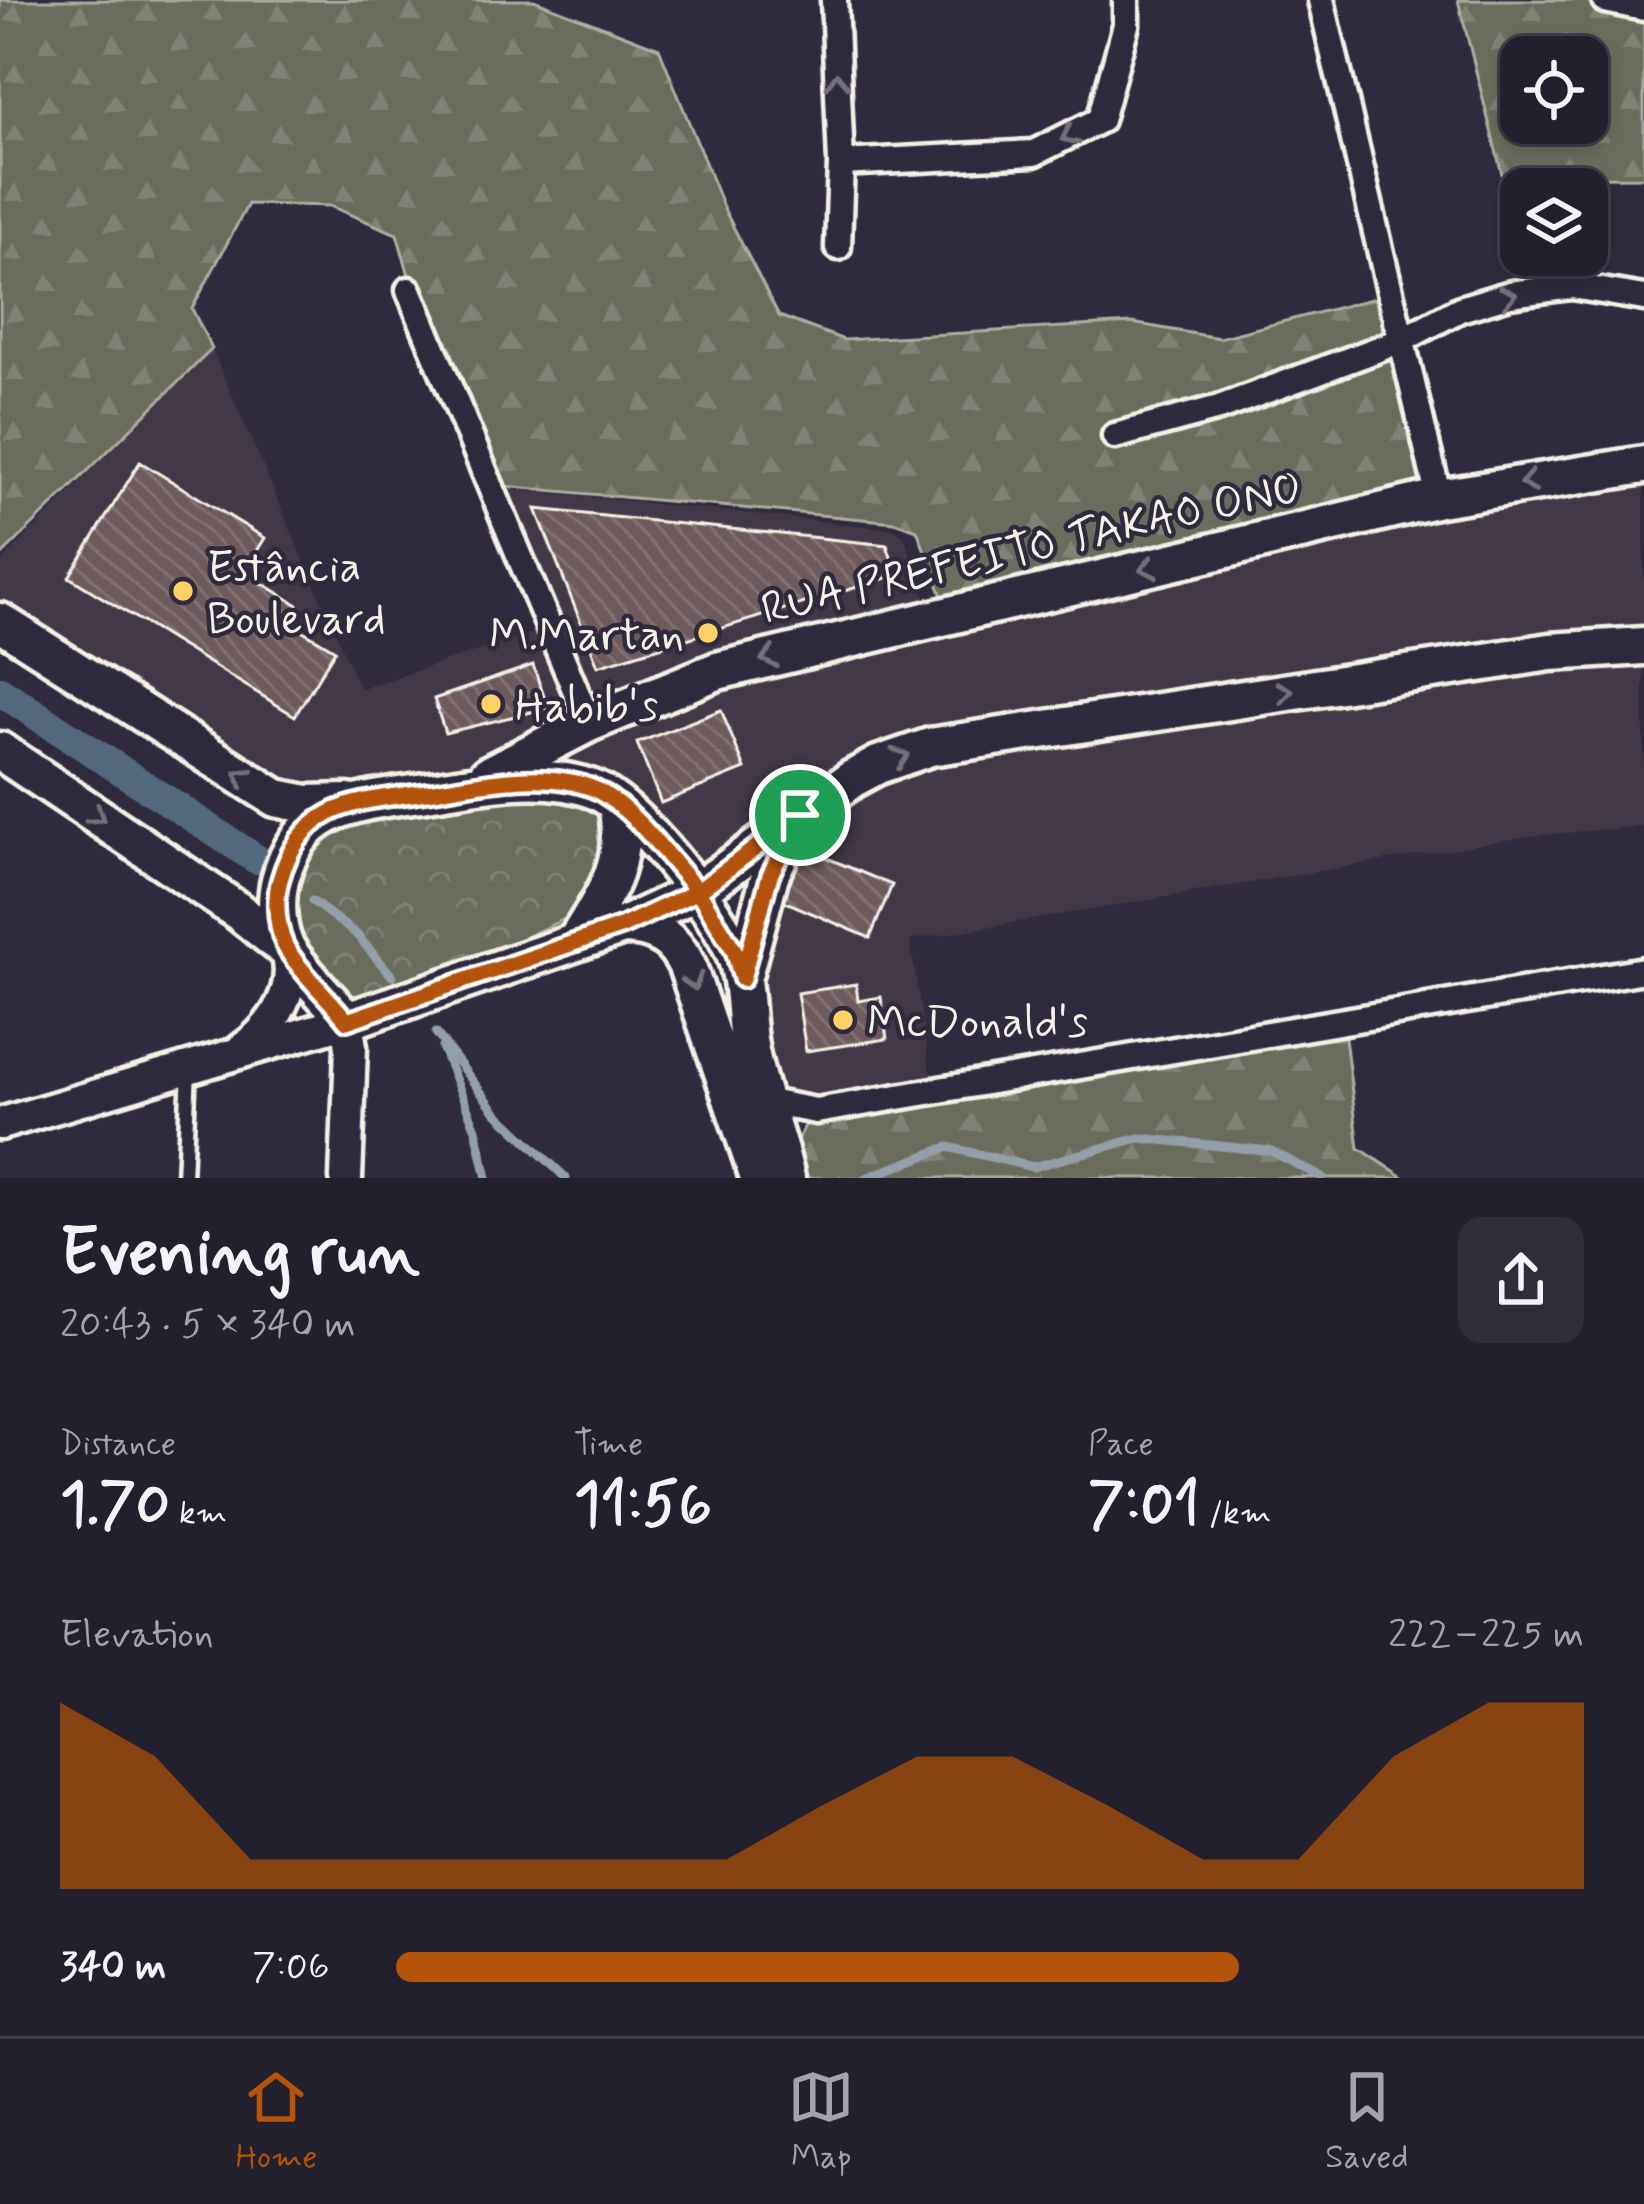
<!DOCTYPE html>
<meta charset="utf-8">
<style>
:root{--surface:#23202e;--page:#2f2d3a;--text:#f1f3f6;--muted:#a3a3aa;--line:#403e4a;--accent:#b45309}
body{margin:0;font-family:Mynerve,sans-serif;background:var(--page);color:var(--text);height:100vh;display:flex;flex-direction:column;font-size:45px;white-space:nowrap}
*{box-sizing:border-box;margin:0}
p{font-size:39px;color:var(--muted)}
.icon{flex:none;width:66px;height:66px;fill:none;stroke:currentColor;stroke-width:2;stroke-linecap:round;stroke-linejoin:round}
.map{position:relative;height:1178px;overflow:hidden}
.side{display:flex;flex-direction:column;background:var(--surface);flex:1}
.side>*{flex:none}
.controls{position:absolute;left:1500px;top:36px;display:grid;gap:24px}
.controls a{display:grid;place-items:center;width:108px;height:108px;border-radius:24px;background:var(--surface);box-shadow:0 6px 18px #0003,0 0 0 3px var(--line);font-size:60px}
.pin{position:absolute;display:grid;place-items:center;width:102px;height:102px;color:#fff;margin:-51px;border:6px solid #fff;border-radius:50%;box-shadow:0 3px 12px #0007}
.round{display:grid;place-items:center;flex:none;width:126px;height:126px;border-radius:24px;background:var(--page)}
.head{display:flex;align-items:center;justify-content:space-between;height:204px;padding:0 60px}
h1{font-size:66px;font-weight:800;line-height:90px}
.figures{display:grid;grid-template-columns:repeat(3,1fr);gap:18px;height:204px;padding:12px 60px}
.figures div{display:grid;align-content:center}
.figures b{font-size:60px;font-weight:800}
.figures small{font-size:33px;font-weight:400}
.figures p{font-size:33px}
.chart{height:336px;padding:24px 60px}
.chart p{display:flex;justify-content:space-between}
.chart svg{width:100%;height:216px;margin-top:12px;fill:var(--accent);opacity:.7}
ul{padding:0 60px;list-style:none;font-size:39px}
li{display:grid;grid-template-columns:192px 144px 1fr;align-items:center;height:90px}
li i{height:30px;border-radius:15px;background:var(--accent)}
.tab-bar{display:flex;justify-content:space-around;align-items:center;height:168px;border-top:3px solid var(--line);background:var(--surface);font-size:33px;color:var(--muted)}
.tab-bar a{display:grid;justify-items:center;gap:6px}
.tab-bar .selected{color:var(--accent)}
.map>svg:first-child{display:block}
.built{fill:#423846}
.forest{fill:url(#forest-firs);stroke:#b0aea2;stroke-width:3;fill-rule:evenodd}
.park{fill:url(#park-crowns);stroke:#b0aea2;stroke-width:3}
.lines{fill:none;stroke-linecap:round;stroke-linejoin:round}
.stream{stroke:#939fa8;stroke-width:9}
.canal{stroke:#52687d;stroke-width:30}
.building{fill:url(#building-back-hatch);stroke:#f4f1e8;stroke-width:3}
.service-casing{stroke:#f4f1e8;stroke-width:21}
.minor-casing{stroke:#f4f1e8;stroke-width:33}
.tertiary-casing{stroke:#f4f1e8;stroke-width:39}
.secondary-casing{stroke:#f4f1e8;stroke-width:45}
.service{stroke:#2f2a3d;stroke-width:12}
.minor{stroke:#2f2a3d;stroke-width:24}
.tertiary{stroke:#2f2a3d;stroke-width:30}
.secondary{stroke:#2f2a3d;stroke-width:36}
.oneway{stroke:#747079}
.route-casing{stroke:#fff;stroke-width:24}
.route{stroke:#b45309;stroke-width:15}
.poi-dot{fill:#ffd166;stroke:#2f2a3d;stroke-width:4.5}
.labels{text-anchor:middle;stroke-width:9;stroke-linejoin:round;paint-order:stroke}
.street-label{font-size:45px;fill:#f4f1e8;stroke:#2f2a3d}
.poi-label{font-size:45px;fill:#f4f1e8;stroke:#2f2a3d;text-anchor:start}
</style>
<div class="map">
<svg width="1644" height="1178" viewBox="0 0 1644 1178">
<defs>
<pattern id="forest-firs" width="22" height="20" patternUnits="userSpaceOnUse" patternTransform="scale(3)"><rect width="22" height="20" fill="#6b6c5d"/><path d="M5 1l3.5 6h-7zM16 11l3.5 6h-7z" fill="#818174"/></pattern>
<pattern id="park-crowns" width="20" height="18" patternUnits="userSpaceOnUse" patternTransform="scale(3)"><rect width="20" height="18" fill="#6b6c5d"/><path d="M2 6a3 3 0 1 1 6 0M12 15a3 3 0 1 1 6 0" fill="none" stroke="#818174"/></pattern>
<pattern id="building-back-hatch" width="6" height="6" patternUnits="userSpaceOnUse" patternTransform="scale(3)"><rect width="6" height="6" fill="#6e5a5c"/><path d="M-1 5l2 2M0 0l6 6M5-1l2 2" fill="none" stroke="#837273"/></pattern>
</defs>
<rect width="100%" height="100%" fill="#2f2a3d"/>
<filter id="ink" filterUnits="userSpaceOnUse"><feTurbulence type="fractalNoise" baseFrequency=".00833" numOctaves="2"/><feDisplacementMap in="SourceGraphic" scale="24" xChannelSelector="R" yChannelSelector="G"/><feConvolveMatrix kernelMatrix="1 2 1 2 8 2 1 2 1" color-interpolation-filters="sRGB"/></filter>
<g filter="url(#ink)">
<path class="built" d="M 212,349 L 360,689 L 548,628 L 587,719 L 515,759 L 308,801 L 0,619 L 0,563 Z
M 1644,471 L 1644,641 L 930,742 L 700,887 L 519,765 L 591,724 L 936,619 Z
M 493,487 L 894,529 L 904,535 L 932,617 L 589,719 Z
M 1644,655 L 1644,826 L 1530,836 L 910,940 L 933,1090 L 817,1109 L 764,1099 L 756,941 L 789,842 L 887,771 Z"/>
<path class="forest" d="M 0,0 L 534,0 L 659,48 L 723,207 L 779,316 L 844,340 L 1132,323 L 1219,338 L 1375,298 L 1432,496 L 945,604 L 917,530 L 895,522 L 492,485 L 413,289 L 397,234 L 330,206 L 248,204 L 192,309 L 212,349 L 0,557 Z
M 1458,0 L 1585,0 L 1606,10 L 1644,18 L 1644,177 L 1503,178 ZM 1521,57 L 1587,57 L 1587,123 L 1521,123 Z
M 1343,1022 L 1359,1148 L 1405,1178 L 791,1178 L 787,1157 L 805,1126 L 819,1115 Z"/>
<path class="park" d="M 527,788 L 603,811 L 610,846 L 582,911 L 392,998 L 360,998 L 334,987 L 293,945 L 285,892 L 328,824 Z"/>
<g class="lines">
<path class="stream" d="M 312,901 L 356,934 L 392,976
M 436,1033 L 496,1112 L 566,1178
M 442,1047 L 476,1129 L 487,1178
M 866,1178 L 948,1147 L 1033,1167 L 1139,1138 L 1271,1151 L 1323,1178"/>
<path class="canal" d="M 0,691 L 256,859"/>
</g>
<path class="building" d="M 140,462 L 265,538 L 244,572 L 298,605 L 288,622 L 335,650 L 295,716 L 69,577 Z
M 536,509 L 887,545 L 897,575 L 598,666 Z
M 533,665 L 548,708 L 445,733 L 434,699 Z
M 721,710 L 745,769 L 661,803 L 637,743 Z
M 803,848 L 892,885 L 870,938 L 781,900 Z
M 856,984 L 858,1001 L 881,997 L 887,1039 L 806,1051 L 797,993 Z"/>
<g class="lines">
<g class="service-casing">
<path id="service" d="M 184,1178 L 189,1070"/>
</g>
<g class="minor-casing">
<path id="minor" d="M 834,0 L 841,163 L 838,247
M 1321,0 L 1439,498
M 1605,0 L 1644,8
M 841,163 L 1034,153 L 1100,120 L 1126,25 L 1126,0
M 409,290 L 589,723
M 1115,436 L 1219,408 L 1400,341 L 1460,309 L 1510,294 L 1572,286 L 1644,298
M 763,1101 L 816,1111 L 1644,970"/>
</g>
<g class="tertiary-casing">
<path id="tertiary" d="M 241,1050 C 273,1028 300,988 286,949
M 0,1124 L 347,1021 L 351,1047 L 346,1178"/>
</g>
<g class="secondary-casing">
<path id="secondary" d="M 0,622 L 276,798 L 307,804 L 348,803
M 0,751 L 238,911 L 286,949
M 488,775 L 589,723 L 717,671 L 1439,498 L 1644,465
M 623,926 L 697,891 L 852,779 L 878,765 L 930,747 L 1550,652 L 1644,646
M 576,941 C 605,894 629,864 617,805
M 742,979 L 770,875 L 792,829
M 759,1178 L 687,966 C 674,938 654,926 623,926 L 347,1021 C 329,998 304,976 288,951 C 276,933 275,900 280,880 C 301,800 363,803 432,791 C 482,783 546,770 595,790 C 635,807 713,906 732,947 C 747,978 743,1013 749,1046 C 757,1091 776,1133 786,1178"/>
</g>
<use href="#service" class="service"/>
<use href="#minor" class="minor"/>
<use href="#tertiary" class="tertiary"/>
<use href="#secondary" class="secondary"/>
</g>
<defs><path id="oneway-chevron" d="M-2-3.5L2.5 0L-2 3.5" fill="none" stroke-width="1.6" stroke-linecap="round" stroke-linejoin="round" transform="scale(3)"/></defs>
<g class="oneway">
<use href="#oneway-chevron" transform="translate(837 81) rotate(-92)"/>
<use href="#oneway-chevron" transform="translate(1069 136) rotate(154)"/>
<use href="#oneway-chevron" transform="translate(1508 296) rotate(-12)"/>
<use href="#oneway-chevron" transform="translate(1528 482) rotate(170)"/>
<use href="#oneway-chevron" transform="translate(1148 568) rotate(167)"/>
<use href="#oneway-chevron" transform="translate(769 658) rotate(167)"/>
<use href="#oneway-chevron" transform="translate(1285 692) rotate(-9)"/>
<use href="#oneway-chevron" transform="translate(901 757) rotate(-19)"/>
<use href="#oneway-chevron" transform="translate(242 776) rotate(-148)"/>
<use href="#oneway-chevron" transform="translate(97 816) rotate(34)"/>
<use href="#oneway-chevron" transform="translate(693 982) rotate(71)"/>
</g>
</g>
<g class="lines" filter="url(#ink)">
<g class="route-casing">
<path id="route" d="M 800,815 L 698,891 C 669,859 639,815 602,793 C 558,768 487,782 440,790 C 367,802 303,796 280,880 C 274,900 277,934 288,951 C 304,976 329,998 347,1021 L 623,926 L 698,891 L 734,950 L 742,979 L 770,875 L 800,815"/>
</g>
<use href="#route" class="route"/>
</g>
<g class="poi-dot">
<circle cx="183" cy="591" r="12"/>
<circle cx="708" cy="633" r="12"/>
<circle cx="491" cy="704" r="12"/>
<circle cx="843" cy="1020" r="12"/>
</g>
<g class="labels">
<g class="street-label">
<text transform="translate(1031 546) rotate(-13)" y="16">RUA PREFEITO TAKAO ONO</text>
</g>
<g class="poi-label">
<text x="207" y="581">Estância<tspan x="207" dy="52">Boulevard</tspan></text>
<text x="684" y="649" text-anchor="end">M.Martan</text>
<text x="515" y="720">Habib's</text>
<text x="867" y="1036">McDonald's</text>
</g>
</g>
</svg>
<div class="controls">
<a><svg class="icon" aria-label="locate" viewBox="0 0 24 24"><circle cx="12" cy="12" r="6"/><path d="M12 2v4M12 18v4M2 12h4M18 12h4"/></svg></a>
<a><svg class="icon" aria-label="layers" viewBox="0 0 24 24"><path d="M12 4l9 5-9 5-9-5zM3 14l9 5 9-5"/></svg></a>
</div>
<div class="pin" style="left:800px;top:815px;background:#1e9e55"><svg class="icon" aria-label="arrive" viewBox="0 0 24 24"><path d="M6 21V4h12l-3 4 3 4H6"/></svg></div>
</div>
<section class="side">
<div class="head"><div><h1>Evening run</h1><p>20:43 · 5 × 340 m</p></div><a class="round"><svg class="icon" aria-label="share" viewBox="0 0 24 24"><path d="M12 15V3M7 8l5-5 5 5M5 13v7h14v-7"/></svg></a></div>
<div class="figures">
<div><p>Distance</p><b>1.70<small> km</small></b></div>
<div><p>Time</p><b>11:56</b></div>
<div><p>Pace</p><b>7:01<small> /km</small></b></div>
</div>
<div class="chart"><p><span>Elevation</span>222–225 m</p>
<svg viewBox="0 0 160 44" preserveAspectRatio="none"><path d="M0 44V6L10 17L20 38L30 38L40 38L50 38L60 38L70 38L80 27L90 17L100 17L110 27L120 38L130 38L140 17L150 6L160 6V44z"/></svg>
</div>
<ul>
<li><b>340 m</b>7:06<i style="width:71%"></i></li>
</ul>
</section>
<nav class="tab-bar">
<a class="selected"><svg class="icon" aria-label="home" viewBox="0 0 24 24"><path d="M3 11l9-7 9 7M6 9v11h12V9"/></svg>Home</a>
<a><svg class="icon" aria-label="map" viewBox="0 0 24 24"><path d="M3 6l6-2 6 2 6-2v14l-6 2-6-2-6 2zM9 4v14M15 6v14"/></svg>Map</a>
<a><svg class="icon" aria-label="saved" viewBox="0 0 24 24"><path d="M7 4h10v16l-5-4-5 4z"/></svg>Saved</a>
</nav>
